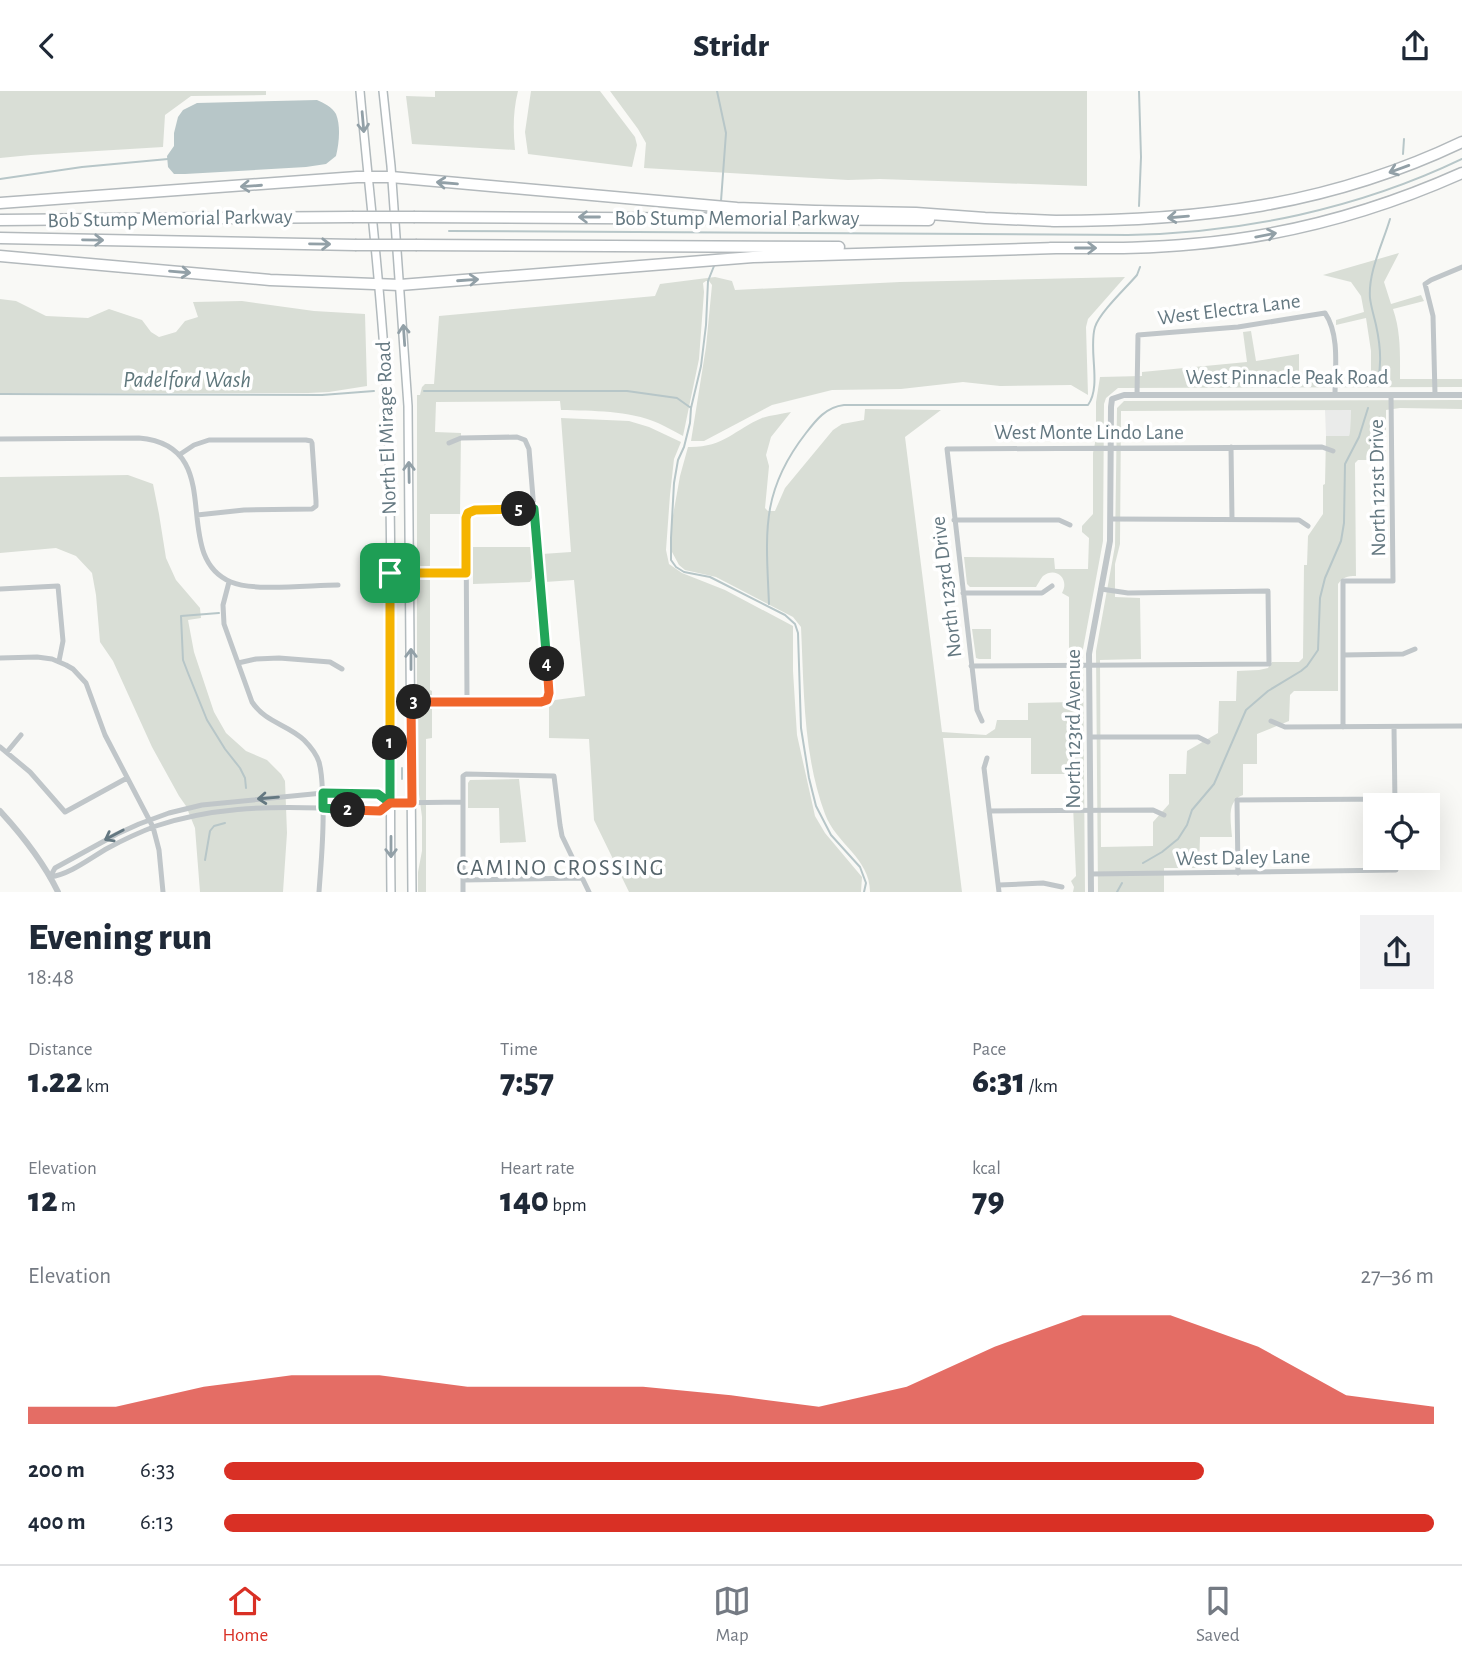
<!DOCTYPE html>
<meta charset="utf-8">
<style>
:root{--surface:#fff;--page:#f2f2f3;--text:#1f2937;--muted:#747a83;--line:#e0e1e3;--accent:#d93025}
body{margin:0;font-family:"Alegreya Sans",sans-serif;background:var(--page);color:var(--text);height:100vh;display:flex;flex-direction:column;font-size:26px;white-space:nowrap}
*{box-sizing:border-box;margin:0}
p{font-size:23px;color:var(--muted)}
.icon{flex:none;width:38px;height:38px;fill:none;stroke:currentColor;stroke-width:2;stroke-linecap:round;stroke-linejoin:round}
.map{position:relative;height:801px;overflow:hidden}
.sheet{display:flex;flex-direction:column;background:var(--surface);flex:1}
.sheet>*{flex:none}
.controls{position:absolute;left:1363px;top:702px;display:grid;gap:14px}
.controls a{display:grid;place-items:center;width:77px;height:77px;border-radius:0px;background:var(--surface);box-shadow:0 7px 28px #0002;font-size:35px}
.pin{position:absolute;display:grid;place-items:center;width:60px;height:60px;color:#fff;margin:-30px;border-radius:14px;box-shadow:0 4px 10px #0006}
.km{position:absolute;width:35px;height:35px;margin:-18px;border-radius:50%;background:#222;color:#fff;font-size:19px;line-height:35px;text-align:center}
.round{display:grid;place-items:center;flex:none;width:74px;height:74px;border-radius:0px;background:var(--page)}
.summary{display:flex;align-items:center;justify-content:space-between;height:119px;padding:0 28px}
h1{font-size:38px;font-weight:800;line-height:52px}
.stats{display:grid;grid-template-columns:repeat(3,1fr);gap:10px;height:119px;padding:7px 28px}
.stats div{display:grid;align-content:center}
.stats b{font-size:35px;font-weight:800}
.stats small{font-size:19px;font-weight:400}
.stats p{font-size:19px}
.chart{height:196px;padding:14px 28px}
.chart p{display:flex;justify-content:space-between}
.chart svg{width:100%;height:126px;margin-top:7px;fill:var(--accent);opacity:.7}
ul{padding:0 28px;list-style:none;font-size:23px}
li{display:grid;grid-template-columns:112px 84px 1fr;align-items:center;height:52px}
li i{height:18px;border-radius:9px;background:var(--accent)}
header{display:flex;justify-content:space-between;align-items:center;height:91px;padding:0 28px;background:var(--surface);font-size:32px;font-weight:800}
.tabs{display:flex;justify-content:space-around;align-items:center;height:98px;border-top:2px solid var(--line);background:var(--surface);font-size:19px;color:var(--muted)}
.tabs a{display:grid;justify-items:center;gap:4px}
.tabs .on{color:var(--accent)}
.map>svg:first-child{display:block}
.built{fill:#eaebea}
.green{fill:#d9ded6;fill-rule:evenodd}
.water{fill:#b7c6c8}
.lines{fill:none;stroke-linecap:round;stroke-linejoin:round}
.stream{stroke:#b7c6c8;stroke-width:2}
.secondary-casing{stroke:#b2babd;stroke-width:10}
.motorway-casing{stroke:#b3b9bc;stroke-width:13}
.minor{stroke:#c0c6c9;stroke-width:5}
.tertiary{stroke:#c0c6c9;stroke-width:6}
.secondary{stroke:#fff;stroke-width:7}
.motorway{stroke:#fff;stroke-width:10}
.motorway-bridge-casing{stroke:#b3b9bc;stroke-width:13;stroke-linecap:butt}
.motorway-bridge{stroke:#fff;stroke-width:10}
.oneway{stroke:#92a0a7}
.oneway2{stroke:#647881}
.split-1-casing{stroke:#fff;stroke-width:14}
.split-2-casing{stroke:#fff;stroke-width:14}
.split-3-casing{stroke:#fff;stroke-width:14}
.split-4-casing{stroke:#fff;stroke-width:14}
.split-5-casing{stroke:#fff;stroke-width:14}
.split-6-casing{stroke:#fff;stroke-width:14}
.split-1{stroke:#f5b400;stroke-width:9}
.split-2{stroke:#22a559;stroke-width:9}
.split-3{stroke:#f0652b;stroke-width:9}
.split-4{stroke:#f0652b;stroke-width:9}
.split-5{stroke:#22a559;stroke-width:9}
.split-6{stroke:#f5b400;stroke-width:9}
.labels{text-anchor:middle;stroke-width:7;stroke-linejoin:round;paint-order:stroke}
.street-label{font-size:21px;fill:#647881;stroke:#fff}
.water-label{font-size:23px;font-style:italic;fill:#5f777c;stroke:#fff}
.neighbourhood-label{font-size:23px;letter-spacing:2px;fill:#56656c;stroke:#fff}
</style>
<header><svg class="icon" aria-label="back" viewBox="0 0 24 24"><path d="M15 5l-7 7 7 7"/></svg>Stridr<svg class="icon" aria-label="share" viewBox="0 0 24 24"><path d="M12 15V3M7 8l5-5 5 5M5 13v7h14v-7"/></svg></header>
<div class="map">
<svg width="1462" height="801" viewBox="0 0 1462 801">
<rect width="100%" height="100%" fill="#f9f9f6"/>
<path class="built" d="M 1325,319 L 1351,319 L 1350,342 L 1349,345 L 1326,345 Z"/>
<path class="green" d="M 0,0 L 266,0 L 266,4 L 191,5 L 165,24 L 163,56 L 31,64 L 0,67 Z
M 435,0 L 518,0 C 513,20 513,39 515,59 L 412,53 L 406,5 L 435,6 Z
M 531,0 L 600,0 L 635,46 L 637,54 L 632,76 L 528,63 L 525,41 Z
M 610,0 L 1087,0 L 1087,95 L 880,88 L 848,89 L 644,77 L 646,52 L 638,38 Z
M 1399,162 L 1384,191 L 1391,213 L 1421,204 L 1424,210 L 1393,218 C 1401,241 1400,264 1400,288 L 1462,288 L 1462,296 L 1118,297 L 1106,307 L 1104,313 L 1103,450 L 1083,558 L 1085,801 L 1073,801 L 1074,796 L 1071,790 L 1076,785 L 1073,714 L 1069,714 L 1069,683 L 1031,683 L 1031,647 L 943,647 L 962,801 L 870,801 C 870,767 836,753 825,723 C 803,664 804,598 801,536 L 793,526 L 716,486 L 685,479 L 679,474 L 672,461 L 672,430 L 680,385 L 688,356 C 723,357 734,339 762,327 C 771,324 782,323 791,321 L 771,346 L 766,364 L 769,375 L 765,417 L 768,420 L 775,420 L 785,397 L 833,339 L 842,333 L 864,329 L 865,318 L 941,319 L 905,346 L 942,641 L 986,644 L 995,638 L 997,629 L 1028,629 L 1028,612 L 1074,611 L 1073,569 L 1069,568 L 1069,506 L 1062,502 C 1070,488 1056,475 1043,485 C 1041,487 1038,493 1036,496 L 970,496 L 967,493 L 964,466 L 1054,467 L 1055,478 L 1088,478 L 1089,447 L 1082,441 L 1082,435 L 1093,423 L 1093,362 L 1096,347 L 1096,311 L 1100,286 L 1142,285 L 1142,281 L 1247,271 L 1243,241 L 1251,240 L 1256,270 L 1299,263 L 1299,289 L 1371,289 L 1371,260 L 1366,227 L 1336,234 L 1336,229 L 1364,221 L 1361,205 L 1351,191 L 1323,184 Z
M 715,186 L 732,190 L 735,199 L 900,191 L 1125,186 L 1088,228 L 1086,236 L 1088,304 L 1071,294 L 1000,295 L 963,291 L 901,298 L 832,299 L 772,314 L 704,350 L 691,350 L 706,256 L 712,194 L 709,190 L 706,190 L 703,192 L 704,201 L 699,268 L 683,345 C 675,341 667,336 658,332 C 628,319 593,320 561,319 L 560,310 L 436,311 L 435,341 L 461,342 L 460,423 L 430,423 L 430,599 L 432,600 L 432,647 L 426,648 L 426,801 L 418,801 L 418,781 L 422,760 L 422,726 L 417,688 L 417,304 L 420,304 L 422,296 L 425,293 L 434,293 L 439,225 L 655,205 L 660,193 Z
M 0,208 L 16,210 L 46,225 L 88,227 L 109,218 L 142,229 L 151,241 L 159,246 L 176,241 L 185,230 L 198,226 L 193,211 L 242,210 L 314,220 L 365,223 L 367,295 L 329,301 L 308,302 L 0,302 Z
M 1462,309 L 1462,318 L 1400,317 L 1386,319 L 1386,369 L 1358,369 L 1355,372 L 1356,485 C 1347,485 1343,486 1338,493 L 1338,600 L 1294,600 L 1290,604 L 1289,630 L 1257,643 L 1257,673 L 1243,673 L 1243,704 C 1226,710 1231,730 1232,746 L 1200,746 L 1199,777 L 1164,777 L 1164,801 L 1098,801 L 1096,560 L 1115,455 L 1117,317 L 1124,310 ZM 1351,319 L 1350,341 L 1349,345 L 1326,345 L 1325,393 L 1323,394 L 1323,423 L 1308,445 L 1307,474 L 1304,474 L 1303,567 L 1299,571 L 1272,571 L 1268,577 L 1259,579 L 1237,580 L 1236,610 L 1219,610 L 1218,642 L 1187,660 L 1186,683 L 1169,683 L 1169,713 L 1153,731 L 1153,755 L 1101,756 L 1100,569 L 1141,568 L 1140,507 L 1115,506 L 1115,473 L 1120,453 L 1121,320 Z
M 561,327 L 629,330 L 649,336 L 681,351 L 674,368 L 670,404 L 666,459 L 669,473 L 682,482 L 725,499 L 793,535 L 793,580 L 797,644 L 815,725 L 825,742 L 862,786 L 861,801 L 629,801 L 594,729 L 589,648 L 549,647 L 549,616 L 555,609 L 585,605 L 574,489 L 545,491 L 542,463 L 571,461 Z
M 128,384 L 153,393 L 159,423 L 166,467 L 176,489 L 200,517 L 201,527 L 188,529 L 194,561 L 214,621 L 226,642 L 246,660 L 267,669 L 281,683 L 285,690 L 287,742 L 283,801 L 200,801 L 195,737 L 186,715 L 179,705 L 152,656 L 113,570 L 100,551 L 96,504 L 92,482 L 76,465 L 56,457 L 0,462 L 0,386 Z
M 473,456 L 531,456 L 532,487 L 530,491 L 473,493 Z
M 972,538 L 991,538 L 991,568 L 979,568 L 976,567 Z
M 519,688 L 526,751 L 500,752 L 499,717 L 468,717 L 468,692 L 470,689 Z"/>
<path class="water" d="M 317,9 C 324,12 332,16 336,23 C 341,35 339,53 336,65 L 326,73 L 306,76 L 185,83 L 174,83 L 168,76 L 167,65 L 174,55 L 174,42 L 178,26 L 183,19 L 197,12 Z"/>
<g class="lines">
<path class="stream" d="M 717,0 L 726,42 L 721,110
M 1139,0 L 1141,66 L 1139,115
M 1403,63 L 1404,48
M 0,88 L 82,76 L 168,68
M 449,140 L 1128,144 C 1242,142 1358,118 1462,68
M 714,175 L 708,190 L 706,234 L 701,275 L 691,317 L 690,332 L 684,356 L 678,369 L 674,392 L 671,447 L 671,469 L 676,476 L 684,481 L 710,486 L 785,524 L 795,533 L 798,542 L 801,637 L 809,687 L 816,715 L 831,744 L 860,776 L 866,792 L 864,801
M 1378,288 C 1382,271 1380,252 1376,234 C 1374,225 1371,216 1370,207 C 1368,181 1383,152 1390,128
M 424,300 L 627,300 L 677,307 L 691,317
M 0,303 L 322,304 L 374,300
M 769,513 C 766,442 760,401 806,342 C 816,329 826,316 844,314 L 1088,314 C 1102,295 1088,258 1095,236 C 1100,221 1126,197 1137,184 L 1140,176
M 219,522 L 181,525 L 183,569 L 188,582 L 207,629 L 225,658 L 240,677 L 245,687 L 246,697
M 402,677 L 402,688
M 205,769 L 210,740 L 214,735 L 225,732
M 1143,772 L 1162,761 L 1178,748 L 1187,734 L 1192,719 L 1214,693 L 1246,619 L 1268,600 L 1301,580 L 1307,575 L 1318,559 L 1320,507 L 1325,487 L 1341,450 L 1344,432 L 1345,373 L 1359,346 L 1368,317
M 1117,801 L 1122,792"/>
<g class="secondary-casing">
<path id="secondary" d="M 360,0 C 369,102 382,204 387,307 C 394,471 389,636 391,801
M 383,0 L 391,75 L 408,315 L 412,801"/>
</g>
<g class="motorway-casing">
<path id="motorway" d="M 0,112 L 357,86 L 391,86 L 737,117 L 815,120 L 916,122 L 985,127 L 1056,130
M 415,126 L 929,129
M 0,129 L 352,126
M 1052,130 C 1199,130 1328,115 1462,51
M 0,147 L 355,154
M 417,154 L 839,156
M 1050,157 C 1098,157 1146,158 1194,153 C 1287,145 1377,120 1462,82
M 0,165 L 270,189 L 400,194 L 753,166 L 1056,157"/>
</g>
<path class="minor" d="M 1435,303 L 1433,225 L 1425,193 L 1431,189 L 1462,176
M 1137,304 L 1138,244 L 1238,236 L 1325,222 C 1340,244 1335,278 1335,304
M 0,348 L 139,347 C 231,355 167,464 231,491 C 254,501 311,494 338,494
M 1231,356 L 1232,428
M 179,364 L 194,354 L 209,349 L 306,349 L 311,350 L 312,352 L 316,410 L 316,415 L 312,418 L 244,419 L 197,424
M 1111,428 L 1299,429 L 1308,435
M 954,429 L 1059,429 L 1070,434
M 390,482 L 466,482
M 229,491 L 223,514 L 224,533 L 252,611 C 266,632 287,633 304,649 C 310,655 316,662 319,671 C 323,685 322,700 323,714 C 324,743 321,772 319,801
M 0,498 L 58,495 L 63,550 L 59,570
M 963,502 L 1042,502 L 1052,495
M 1343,564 L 1403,563 L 1415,558
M 0,567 L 37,566 L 52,568 L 66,574 L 73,578 L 86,592 L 105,644 L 153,736 L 159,759 L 163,801
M 238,572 L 256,568 L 279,567 L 330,571 L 342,578
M 971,575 L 1269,573 L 1268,500 L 1128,502 L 1101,498
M 411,611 L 541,611 L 547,609 L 549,602 L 529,358 L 525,349 L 517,346 L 461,347 L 449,352
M 467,611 L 466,427 L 468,422 L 475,419 L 534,418
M 982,630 L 977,619 L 947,358 L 1322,356 L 1333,360
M 1271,630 L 1285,636 L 1462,635
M 1343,636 L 1343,490 L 1393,490 L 1391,304
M 1394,636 L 1395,714
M 1090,646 L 1198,646 L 1208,651
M 0,656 L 30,681 L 65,721 L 127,687
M 7,661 L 21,644
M 987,667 L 984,677 L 999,801
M 989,720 L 1153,719 L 1164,724
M 1238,782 L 1237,709 L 1395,708
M 1091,783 L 1396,779 L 1396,766
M 50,786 L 55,777 L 117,743 L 139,733 L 169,722 L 202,714 L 323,702 L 378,703 L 390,712 L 463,711
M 50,786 C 71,783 90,767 108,757 C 123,749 140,741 156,735 C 210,717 265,715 321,717 C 340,718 360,720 380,720 L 390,712
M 463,789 L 582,787
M 999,794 L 1043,792 L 1062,796
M 463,801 L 463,685 L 466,683 L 554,685 L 560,734 L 562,745 L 589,801"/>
<path class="tertiary" d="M 0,720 C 23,745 43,770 58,801
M 1091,801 L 1089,563 L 1110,450 L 1111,316 L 1112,308 L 1124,304 L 1462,304"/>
<use href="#secondary" class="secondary"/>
<use href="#motorway" class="motorway"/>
<g class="motorway-bridge-casing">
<path id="motorway-bridge" d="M 352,126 L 415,126
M 355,154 L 417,154"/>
</g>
<use href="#motorway-bridge" class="motorway-bridge"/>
</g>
<defs><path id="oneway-shaft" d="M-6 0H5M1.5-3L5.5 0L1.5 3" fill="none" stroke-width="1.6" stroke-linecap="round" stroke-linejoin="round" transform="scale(1.75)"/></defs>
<g class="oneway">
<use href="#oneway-shaft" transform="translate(363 31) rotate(85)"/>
<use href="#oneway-shaft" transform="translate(1399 78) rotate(160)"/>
<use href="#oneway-shaft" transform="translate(447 92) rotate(-175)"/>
<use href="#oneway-shaft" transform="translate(251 95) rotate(176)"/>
<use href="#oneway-shaft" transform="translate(589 126) rotate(-180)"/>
<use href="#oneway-shaft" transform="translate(1178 126) rotate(175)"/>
<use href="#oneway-shaft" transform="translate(1266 144) rotate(-11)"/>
<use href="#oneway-shaft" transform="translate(93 149) rotate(1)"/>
<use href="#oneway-shaft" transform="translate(320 153) rotate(1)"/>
<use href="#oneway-shaft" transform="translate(1086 157)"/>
<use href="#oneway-shaft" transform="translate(180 181) rotate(5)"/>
<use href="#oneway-shaft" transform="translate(468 189) rotate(-4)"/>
<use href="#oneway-shaft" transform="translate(404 244) rotate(-94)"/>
<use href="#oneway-shaft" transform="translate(409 381) rotate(-91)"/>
<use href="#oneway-shaft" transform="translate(411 568) rotate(-90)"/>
<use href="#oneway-shaft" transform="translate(391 756) rotate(90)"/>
</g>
<g class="oneway2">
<use href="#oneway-shaft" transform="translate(268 707) rotate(175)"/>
<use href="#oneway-shaft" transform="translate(114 744) rotate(152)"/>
</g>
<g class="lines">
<g class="split-1-casing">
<path id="split-1" d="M 390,482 L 390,652"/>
</g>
<g class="split-2-casing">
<path id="split-2" d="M 348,719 L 323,717 L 323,702 L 378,703 L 390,712 L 390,652"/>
</g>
<g class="split-3-casing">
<path id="split-3" d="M 348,719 L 380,720 L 390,712 L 412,712 L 411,611 L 414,611"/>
</g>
<g class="split-4-casing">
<path id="split-4" d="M 414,611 L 541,611 L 547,609 L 549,602 L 547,573"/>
</g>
<g class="split-5-casing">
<path id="split-5" d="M 519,418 L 534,418 L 547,573"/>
</g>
<g class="split-6-casing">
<path id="split-6" d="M 390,482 L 466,482 L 466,427 L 468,422 L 475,419 L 519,418"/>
</g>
<use href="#split-1" class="split-1"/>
<use href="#split-2" class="split-2"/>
<use href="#split-3" class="split-3"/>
<use href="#split-4" class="split-4"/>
<use href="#split-5" class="split-5"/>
<use href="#split-6" class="split-6"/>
</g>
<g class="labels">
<g class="street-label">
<text transform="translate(170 127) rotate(-1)" y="7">Bob Stump Memorial Parkway</text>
<text x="737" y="134">Bob Stump Memorial Parkway</text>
<text transform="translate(1229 218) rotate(-7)" y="7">West Electra Lane</text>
<text x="1287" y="293">West Pinnacle Peak Road</text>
<text transform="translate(386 337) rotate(-92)" y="7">North El Mirage Road</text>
<text x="1089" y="348">West Monte Lindo Lane</text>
<text transform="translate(1377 397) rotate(-91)" y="7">North 121st Drive</text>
<text transform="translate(946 496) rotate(-97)" y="7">North 123rd Drive</text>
<text transform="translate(1073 638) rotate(-90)" y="7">North 123rd Avenue</text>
<text transform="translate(1243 766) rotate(-1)" y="7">West Daley Lane</text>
</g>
<g class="water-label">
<text x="187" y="296">Padelford Wash</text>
</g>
<g class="neighbourhood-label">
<text x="561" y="784">CAMINO CROSSING</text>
</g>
</g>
</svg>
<div class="controls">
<a><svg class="icon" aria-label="locate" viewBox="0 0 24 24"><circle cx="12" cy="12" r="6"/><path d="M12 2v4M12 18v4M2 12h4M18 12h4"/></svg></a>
</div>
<div class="pin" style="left:390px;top:482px;background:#1e9e55"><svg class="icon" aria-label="arrive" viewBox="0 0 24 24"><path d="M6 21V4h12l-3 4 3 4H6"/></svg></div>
<b class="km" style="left:390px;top:652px">1</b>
<b class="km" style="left:348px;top:719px">2</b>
<b class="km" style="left:414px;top:611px">3</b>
<b class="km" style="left:547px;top:573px">4</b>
<b class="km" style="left:519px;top:418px">5</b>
</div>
<section class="sheet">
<div class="summary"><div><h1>Evening run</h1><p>18:48</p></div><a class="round"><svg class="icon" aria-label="share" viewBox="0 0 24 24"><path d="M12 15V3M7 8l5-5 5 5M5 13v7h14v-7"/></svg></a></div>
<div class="stats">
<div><p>Distance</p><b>1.22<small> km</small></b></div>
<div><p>Time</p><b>7:57</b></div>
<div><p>Pace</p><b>6:31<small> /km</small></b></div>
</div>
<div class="stats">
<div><p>Elevation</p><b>12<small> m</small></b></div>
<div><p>Heart rate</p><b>140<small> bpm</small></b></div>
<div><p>kcal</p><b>79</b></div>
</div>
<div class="chart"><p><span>Elevation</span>27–36 m</p>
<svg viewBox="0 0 160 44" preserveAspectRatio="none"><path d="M0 44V38L10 38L20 31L30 27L40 27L50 31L60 31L70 31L80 34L90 38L100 31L110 17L120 6L130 6L140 17L150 34L160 38V44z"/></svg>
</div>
<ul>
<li><b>200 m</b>6:33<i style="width:81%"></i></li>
<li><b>400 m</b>6:13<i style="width:100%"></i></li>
</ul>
</section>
<nav class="tabs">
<a class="on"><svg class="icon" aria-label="home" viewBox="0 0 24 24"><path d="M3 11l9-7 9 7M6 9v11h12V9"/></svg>Home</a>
<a><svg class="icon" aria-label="map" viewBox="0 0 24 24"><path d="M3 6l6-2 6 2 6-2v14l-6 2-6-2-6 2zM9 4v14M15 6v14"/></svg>Map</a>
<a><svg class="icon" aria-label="saved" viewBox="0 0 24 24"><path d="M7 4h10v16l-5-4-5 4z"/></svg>Saved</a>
</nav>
